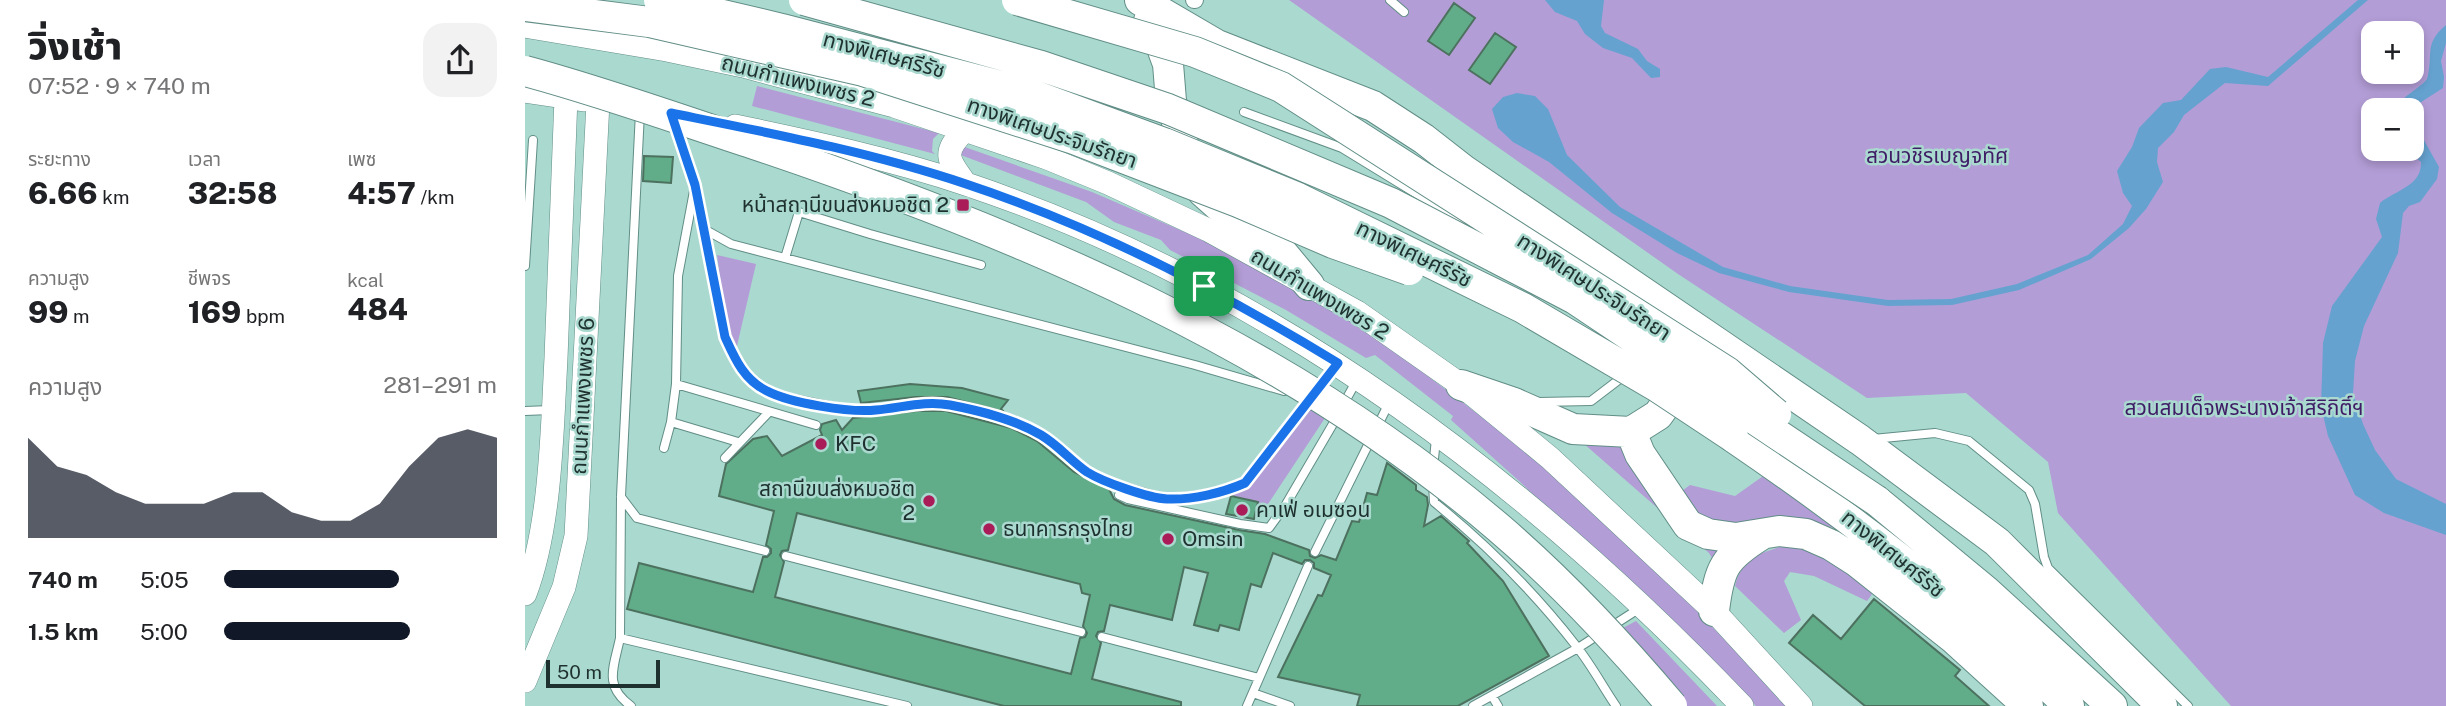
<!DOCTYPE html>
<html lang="th">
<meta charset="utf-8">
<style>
:root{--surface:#fff;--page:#f2f2f2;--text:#202124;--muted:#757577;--accent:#111827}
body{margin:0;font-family:"Public Sans","Noto Sans Thai",sans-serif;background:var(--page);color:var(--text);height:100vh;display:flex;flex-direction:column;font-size:26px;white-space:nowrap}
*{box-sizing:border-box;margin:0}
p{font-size:23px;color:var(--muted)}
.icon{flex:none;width:38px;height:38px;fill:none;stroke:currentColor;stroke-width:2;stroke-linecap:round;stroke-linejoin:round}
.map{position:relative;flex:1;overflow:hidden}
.drawer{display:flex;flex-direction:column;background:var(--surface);width:525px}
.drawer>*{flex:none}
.buttons{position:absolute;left:1836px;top:21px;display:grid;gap:14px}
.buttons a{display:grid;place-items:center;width:63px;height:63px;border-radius:14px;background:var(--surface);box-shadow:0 4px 10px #0003;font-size:35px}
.scale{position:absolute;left:21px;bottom:18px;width:114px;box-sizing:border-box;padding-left:7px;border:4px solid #1e312e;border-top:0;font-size:19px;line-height:24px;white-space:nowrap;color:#1e312e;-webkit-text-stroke:5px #aad9d0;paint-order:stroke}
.pin{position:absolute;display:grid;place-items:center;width:60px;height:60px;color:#fff;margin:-30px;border-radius:14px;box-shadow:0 4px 10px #0006}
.round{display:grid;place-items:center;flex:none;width:74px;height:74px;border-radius:21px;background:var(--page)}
.overview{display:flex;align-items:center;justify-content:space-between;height:119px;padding:0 28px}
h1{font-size:38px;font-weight:800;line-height:52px}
.metrics{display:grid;grid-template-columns:repeat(3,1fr);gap:10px;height:119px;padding:7px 28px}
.metrics div{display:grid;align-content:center}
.metrics b{font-size:30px;font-weight:800}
.metrics small{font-size:19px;font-weight:400}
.metrics p{font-size:19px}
.chart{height:196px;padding:14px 28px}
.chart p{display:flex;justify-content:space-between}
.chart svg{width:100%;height:126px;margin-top:7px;fill:var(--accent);opacity:.7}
ul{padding:0 28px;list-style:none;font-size:23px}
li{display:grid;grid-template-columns:112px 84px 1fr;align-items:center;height:52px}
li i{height:18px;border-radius:9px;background:var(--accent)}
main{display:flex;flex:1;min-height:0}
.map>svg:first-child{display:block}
.green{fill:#b39dd6;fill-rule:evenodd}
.water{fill:#65a2d0}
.building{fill:#61ac89;stroke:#4d715f;stroke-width:2;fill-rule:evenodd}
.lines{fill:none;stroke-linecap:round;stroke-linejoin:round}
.lane-casing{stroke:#618e86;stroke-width:10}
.street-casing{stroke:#618e86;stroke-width:18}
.secondary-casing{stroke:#618e86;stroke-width:24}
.highway-casing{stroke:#618e86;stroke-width:32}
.lane{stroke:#fff;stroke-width:8}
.street{stroke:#fff;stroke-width:16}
.secondary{stroke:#fff;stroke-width:23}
.highway{stroke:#fff;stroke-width:30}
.highway-bridge-casing{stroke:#618e86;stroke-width:32;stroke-linecap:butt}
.highway-bridge{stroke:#fff;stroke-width:30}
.route-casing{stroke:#fff;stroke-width:14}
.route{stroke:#1a73e8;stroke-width:9}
.poi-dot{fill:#aa1c58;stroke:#aad9d0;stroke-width:2.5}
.labels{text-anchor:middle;stroke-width:5;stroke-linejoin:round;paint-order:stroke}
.street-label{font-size:21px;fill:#1e312e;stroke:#aad9d0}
.park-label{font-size:21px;fill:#3f1c65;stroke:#aad9d0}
.poi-label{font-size:21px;fill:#1e312e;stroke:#aad9d0;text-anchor:start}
</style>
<main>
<section class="drawer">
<div class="overview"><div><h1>วิ่งเช้า</h1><p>07:52 · 9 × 740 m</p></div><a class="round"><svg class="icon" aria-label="share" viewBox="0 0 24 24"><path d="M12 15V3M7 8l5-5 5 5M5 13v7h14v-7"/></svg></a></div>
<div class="metrics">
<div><p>ระยะทาง</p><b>6.66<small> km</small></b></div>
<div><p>เวลา</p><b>32:58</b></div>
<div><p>เพซ</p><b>4:57<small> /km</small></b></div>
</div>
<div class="metrics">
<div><p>ความสูง</p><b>99<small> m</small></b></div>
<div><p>ชีพจร</p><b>169<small> bpm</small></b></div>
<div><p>kcal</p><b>484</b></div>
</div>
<div class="chart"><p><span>ความสูง</span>281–291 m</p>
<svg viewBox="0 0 160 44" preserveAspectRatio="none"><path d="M0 44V9L10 19L20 22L30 28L40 32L50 32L60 32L70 28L80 28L90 35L100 38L110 38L120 32L130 19L140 9L150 6L160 9V44z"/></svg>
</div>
<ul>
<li><b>740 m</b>5:05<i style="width:64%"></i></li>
<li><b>1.5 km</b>5:00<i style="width:68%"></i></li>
</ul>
</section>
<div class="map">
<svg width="1921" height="706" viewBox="0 0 1921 706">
<rect width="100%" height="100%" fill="#aad9d0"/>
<path class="green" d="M 764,0 L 1921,0 L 1921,706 L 1706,706 L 1533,513 L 1523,462 L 1441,393 L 1342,398 L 1153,274 ZM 1848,33 L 1886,33 L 1886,72 L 1848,72 ZM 1848,110 L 1886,110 L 1886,149 L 1848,149 Z
M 232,86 L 414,133 L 408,139 L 407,151 L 410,154 L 227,106 Z
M 434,145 L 567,192 L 676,239 L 811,311 L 858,342 L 1011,458 L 1174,613 L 1263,706 L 1231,706 L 993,480 L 926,420 L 928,416 L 850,355 L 841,358 L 761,310 L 645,250 L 636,240 L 589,222 L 561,202 L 433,154 Z
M 192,255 L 231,264 L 211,350 L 202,333 Z
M 788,399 L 804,412 L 737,513 L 729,519 L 733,502 L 706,495 L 721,483 Z
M 1099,442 L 1127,488 L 1205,544 L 1189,561 L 1184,553 L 1058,443 Z
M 1241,474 L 1323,532 L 1283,521 L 1223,527 L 1174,519 L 1150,496 L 1165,485 L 1210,496 Z
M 1258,546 L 1296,552 L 1350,590 L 1342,601 L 1289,576 L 1265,572 L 1259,581 L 1276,620 L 1259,633 L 1210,586 C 1217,557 1233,554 1258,546 Z
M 1111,621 L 1192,706 L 1158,706 L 1092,631 Z"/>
<path class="water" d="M 1020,0 L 1079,0 L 1076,26 L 1080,33 L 1113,49 L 1122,61 L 1135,69 L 1135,77 L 1126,78 L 1107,58 L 1078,48 L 1060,34 L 1052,21 L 1030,12 Z
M 1833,0 L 1843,0 L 1743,86 L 1700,83 L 1659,115 L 1649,132 L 1633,148 L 1632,162 L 1638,182 L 1621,209 L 1604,228 L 1566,259 L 1494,290 L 1427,305 L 1363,306 L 1264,292 L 1194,273 L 1152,253 L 1087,213 L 1024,162 L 988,142 L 973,128 L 967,109 L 978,97 L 992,93 L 1010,96 L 1023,109 L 1042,155 L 1095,207 L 1198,267 L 1265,286 L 1363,300 L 1426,299 L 1492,284 L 1563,255 L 1598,224 L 1607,206 L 1598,193 L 1592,171 L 1607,147 L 1614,128 L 1638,103 L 1656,100 L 1685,69 L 1701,67 L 1743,77 Z
M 1921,25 L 1921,43 L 1916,61 L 1919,77 L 1918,88 L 1893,104 L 1890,116 L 1891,126 L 1914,167 L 1912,179 L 1895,202 L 1884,206 L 1878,213 L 1873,253 L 1839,326 L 1830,361 L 1828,393 L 1838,424 L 1850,450 L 1871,479 L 1921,504 L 1921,535 L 1859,513 L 1830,495 L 1803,436 L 1796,406 L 1798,343 L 1807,306 L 1857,237 L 1851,219 L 1855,203 C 1871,190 1897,186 1896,162 L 1881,149 L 1886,149 L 1886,110 L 1871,110 C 1877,95 1892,91 1902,79 C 1909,55 1898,44 1921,25 Z"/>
<path class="building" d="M 929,3 L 950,18 L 924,55 L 903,41 Z
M 970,33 L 991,47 L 965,84 L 944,70 Z
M 119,156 L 148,157 L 146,183 L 118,181 Z
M 385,384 L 437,388 L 483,400 L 476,409 L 479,412 L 422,397 L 391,397 L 336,403 L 333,391 Z
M 391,411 L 421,411 L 486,428 L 512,441 L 549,472 L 584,489 L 589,499 L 600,505 L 714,530 L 740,534 L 784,550 L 785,556 L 790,558 L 796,555 L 811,560 L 827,521 L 834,522 L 842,493 L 852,495 L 862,463 L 891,485 L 891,490 L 902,497 L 903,505 L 899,526 L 916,516 L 944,541 L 942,543 L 978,581 L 1024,656 L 933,706 L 832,706 L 835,695 L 753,677 L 793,595 L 797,596 L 806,575 L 789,568 L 789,563 L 785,560 L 780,560 L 777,564 L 748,553 L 736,587 L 726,584 L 714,630 L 695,625 L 693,631 L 669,625 L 683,573 L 659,567 L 647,620 L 585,605 L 579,631 L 573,632 L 571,636 L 576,643 L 567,679 L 656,702 L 656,706 L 479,706 L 102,609 L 114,563 L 228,592 L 238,557 L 242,557 L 246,553 L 246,549 L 241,545 L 249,511 L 194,496 L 201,464 L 228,439 L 242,436 L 257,456 L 297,435 L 295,430 L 297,424 L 311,420 L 317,430 L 328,418 ZM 272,513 L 555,584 L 557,593 L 565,595 L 558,626 L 562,633 L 560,637 L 555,638 L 546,674 L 250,597 L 259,562 L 255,555 L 257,551 L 263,550 Z
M 706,496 L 733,502 L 729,519 L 701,514 Z
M 1349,599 L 1435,670 L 1430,676 L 1464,706 L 1340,706 L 1264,643 L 1288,615 L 1316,639 Z"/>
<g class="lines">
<g class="lane-casing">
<path id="lane" d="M 865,0 L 879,12
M 115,112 L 96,496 L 95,638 L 382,706
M 719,112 L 817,148 L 967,240
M 151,126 L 170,185 L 200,337 L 211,361 L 227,382 L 255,396 L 324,410 L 351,410 L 391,404 L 422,404 L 453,411 L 488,422 L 518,436 L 552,465 L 579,481 L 642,499 L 699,492 L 720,483 L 787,400
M 169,191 L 153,276 L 151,384 L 291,425
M 179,229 L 206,244 L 670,365 L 759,391
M 260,258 L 274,212 L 345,234 L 456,265
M 0,266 L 8,140
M 794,390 L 811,366
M 1013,402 L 1066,401 L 1100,375
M 818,405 L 832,380
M 0,411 L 25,410
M 146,422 L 213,442
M 852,427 L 865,401
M 1348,439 L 1410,433 L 1444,441 L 1504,490 L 1510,504 L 1519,557 L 1523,568 L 1663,706
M 139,448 L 146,422 L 151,384
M 200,458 L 244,412
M 908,468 L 911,439
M 908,484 L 909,502 C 961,544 1011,594 1052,647 C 1067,666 1078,687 1091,706
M 594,495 L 603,499 L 715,524 L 744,528 L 760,506 L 812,417
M 96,497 L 112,518 L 240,551
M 790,552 L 846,439
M 261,556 L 556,632
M 577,637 L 734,678
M 95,638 C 89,667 78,686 106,706
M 728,693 L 765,706
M 967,696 L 973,706
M 722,706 L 783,566
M 948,706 L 1053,648 L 1115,608"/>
</g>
<g class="street-casing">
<path id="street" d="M 669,0 L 670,0"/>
</g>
<g class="secondary-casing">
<path id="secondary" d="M 0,26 L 142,50 L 218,66 L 369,106 L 522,158 L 583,183 L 683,230 L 832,312 L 936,385 L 1025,458 L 1189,611 L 1276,706
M 0,91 L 59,100
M 210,126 C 287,142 366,159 441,184 C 742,285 999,477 1217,706
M 439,131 C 417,153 423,160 440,183
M 0,594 C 26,526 27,431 31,358 C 34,271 38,184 41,97
M 0,681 L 39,587 L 51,536 L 73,102"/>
</g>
<g class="highway-casing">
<path id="highway" d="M 615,0 L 692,45 L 848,106 L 899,139 L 940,171 L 1335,440 L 1472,542 L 1637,706
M 624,21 L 632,34 L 643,64 L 646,101 L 661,154 L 677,191 L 695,207 L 745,238 L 784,285
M 936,385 L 989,403 L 1048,429 L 1106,432 L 1133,415 L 1161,376
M 1106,432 L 1115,454 L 1163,525 L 1183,534 L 1211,538 L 1254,531 L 1281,534 L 1306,545 L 1331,561 L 1428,638 L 1503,706
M 1208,437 C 1327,518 1440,605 1544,706
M 1352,501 L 1461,591 L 1587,706
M 1189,611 C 1194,568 1199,558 1236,535"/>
</g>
<use href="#lane" class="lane"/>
<use href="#street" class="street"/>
<use href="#secondary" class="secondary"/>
<use href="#highway" class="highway"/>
<g class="highway-bridge-casing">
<path id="highway-bridge" d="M 134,0 L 257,29 L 503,93 L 639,143 L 773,198 L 998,308 L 1131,386 L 1208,437
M 279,0 L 516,66 L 643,109 L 866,203 L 1050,299 L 1352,501
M 492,0 L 670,52 L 756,87 L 1202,372 L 1251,414
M 0,6 L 124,22 L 338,71 L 549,139 L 713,202 L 808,243 L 884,270
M 0,71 C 78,92 153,119 229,144 C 494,233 760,345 974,528 C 1037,582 1094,643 1147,706"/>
</g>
<use href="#highway-bridge" class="highway-bridge"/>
</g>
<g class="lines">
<g class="route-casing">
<path id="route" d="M 146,113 C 245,133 345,152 441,184 C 571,227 695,291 813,363 L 720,483 C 697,493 668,500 642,499 C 623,498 578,482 562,472 C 546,461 533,445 516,435 C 489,419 456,411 425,405 C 400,400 376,408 351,410 C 325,413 265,403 242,391 C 219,380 210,359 200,337 L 170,185 Z"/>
</g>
<use href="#route" class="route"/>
</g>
<g class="poi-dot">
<rect x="431" y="198" width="14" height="14" rx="3.5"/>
<circle cx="296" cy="444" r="7"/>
<circle cx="404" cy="501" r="7"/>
<circle cx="717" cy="510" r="7"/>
<circle cx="464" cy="529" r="7"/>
<circle cx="643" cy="539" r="7"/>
</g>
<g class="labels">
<g class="street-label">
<text transform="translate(359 55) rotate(15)" y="7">ทางพิเศษศรีรัช</text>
<text transform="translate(273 81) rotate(14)" y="7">ถนนกำแพงเพชร 2</text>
<text transform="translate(527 133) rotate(19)" y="7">ทางพิเศษประจิมรัถยา</text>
<text transform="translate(889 254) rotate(26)" y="7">ทางพิเศษศรีรัช</text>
<text transform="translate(1069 287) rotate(33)" y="7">ทางพิเศษประจิมรัถยา</text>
<text transform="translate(795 294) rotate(31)" y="7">ถนนกำแพงเพชร 2</text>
<text transform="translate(58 396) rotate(-87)" y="7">ถนนกำแพงเพชร 6</text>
<text transform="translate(1368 554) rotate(39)" y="7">ทางพิเศษศรีรัช</text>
</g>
<g class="park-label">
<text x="1412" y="163">สวนวชิรเบญจทัศ</text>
<text x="1719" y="415">สวนสมเด็จพระนางเจ้าสิริกิติ์ฯ</text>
</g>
<g class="poi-label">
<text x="424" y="212" text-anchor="end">หน้าสถานีขนส่งหมอชิต 2</text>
<text x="310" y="451">KFC</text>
<text x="390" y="496" text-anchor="end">สถานีขนส่งหมอชิต<tspan x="390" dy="24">2</tspan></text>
<text x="731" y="517">คาเฟ่ อเมซอน</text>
<text x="478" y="536">ธนาคารกรุงไทย</text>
<text x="657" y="546">Omsin</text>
</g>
</g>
</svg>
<div class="buttons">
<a>+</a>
<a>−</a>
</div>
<div class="scale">50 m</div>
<div class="pin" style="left:679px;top:286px;background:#1e9e55"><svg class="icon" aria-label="arrive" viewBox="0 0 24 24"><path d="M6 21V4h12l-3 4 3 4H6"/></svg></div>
</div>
</main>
